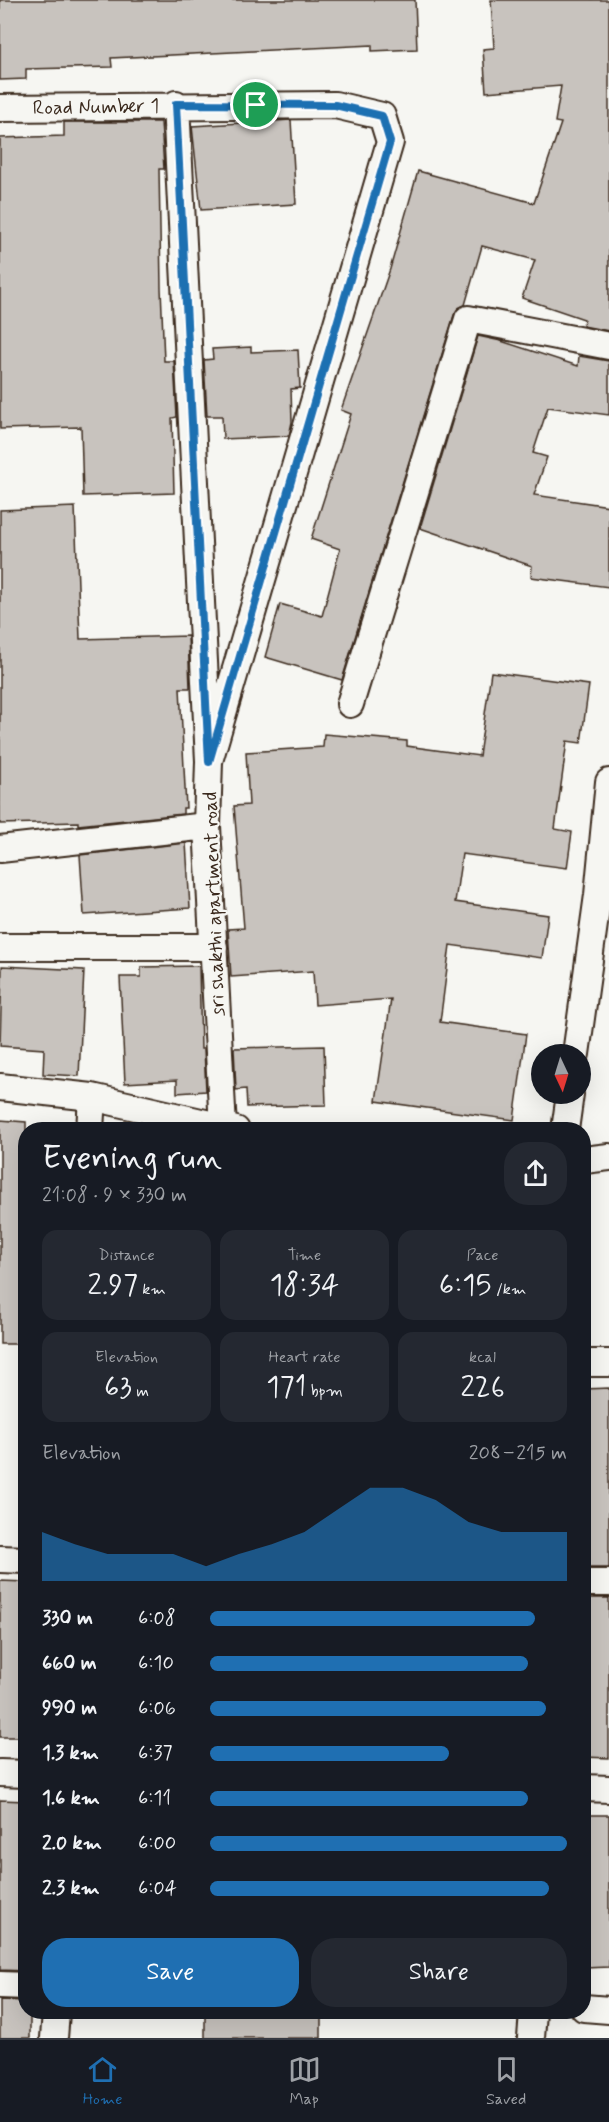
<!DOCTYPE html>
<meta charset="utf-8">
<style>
:root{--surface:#171b24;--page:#242831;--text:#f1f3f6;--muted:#9ea1a6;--line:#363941;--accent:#1f6fb2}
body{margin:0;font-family:Mynerve,sans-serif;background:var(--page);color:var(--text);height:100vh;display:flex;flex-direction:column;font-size:22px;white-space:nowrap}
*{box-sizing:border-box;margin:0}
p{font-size:20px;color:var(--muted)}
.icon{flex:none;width:33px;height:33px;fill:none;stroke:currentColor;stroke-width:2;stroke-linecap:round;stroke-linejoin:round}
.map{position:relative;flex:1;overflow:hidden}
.panel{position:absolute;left:18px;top:1122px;width:573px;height:897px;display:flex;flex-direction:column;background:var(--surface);border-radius:24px;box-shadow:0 6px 24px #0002}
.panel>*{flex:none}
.needle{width:39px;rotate:176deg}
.controls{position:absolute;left:531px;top:1044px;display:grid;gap:12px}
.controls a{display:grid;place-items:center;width:60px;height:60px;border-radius:50%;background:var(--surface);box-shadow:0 6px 24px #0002;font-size:30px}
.pin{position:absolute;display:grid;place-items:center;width:51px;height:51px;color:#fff;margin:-26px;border:3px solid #fff;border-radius:50%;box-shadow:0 2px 6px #0007}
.round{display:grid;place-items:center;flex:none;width:63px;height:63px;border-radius:24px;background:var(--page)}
.headline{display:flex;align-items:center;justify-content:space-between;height:102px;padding:0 24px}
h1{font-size:33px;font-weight:600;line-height:45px}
.stats{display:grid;grid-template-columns:repeat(3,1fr);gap:9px;height:102px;padding:6px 24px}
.stats div{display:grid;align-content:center;border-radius:15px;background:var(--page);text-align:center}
.stats b{font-size:30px;font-weight:600}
.stats small{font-size:16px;font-weight:400}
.stats p{font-size:16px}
.chart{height:168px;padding:12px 24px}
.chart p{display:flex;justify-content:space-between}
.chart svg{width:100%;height:108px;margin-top:6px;fill:var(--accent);opacity:.7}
.cta{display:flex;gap:12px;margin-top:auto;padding:12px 24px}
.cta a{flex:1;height:69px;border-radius:24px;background:var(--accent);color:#fff;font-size:24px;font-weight:600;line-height:69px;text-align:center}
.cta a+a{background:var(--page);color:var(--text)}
ul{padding:0 24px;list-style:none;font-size:20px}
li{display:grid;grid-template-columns:96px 72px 1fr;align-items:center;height:45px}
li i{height:15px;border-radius:8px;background:var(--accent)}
.tabs{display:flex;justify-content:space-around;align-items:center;height:84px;border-top:2px solid var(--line);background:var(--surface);font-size:16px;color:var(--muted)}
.tabs a{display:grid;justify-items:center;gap:3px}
.tabs .on{color:var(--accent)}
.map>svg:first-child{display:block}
.building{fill:#c8c3be;stroke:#3b2a1e;stroke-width:1.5}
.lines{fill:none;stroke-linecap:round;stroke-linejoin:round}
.street-casing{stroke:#3b2a1e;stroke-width:30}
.street{stroke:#f6f6f2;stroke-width:26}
.route-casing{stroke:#fff;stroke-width:12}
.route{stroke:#1f6fb2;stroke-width:8}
.labels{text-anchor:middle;stroke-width:4.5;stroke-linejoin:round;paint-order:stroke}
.street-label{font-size:20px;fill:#3b2a1e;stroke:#f6f6f2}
</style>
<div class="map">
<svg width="609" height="2038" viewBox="0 0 609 2038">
<rect width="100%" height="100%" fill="#f6f6f2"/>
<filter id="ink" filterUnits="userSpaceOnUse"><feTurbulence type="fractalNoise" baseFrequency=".0167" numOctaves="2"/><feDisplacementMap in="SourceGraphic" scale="12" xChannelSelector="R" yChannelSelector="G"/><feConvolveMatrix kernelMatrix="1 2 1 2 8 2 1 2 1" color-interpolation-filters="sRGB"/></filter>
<g filter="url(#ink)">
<path class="building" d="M 0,0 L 415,0 L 417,49 L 372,51 L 372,45 L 111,58 L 112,67 L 26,69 L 26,79 L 0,80 Z
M 491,0 L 609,0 L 609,331 L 583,326 L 584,319 L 522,298 L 535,260 L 482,246 L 465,305 L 458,308 L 454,315 L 342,680 L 265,657 L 280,604 L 322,616 L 340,549 L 311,539 L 351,414 L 341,410 L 390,269 L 418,171 L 534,203 L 561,123 L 555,122 L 561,86 L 486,92 L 483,49 L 494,48 Z
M 291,120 L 296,204 L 201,210 L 192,126 Z
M 64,122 L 161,122 L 164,169 L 159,169 L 161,288 L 164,361 L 174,361 L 177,417 L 172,418 L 174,493 L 83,496 L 81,427 L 0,429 L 0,138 L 64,136 Z
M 478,336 L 501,341 L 578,366 L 579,356 L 609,361 L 609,415 L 548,407 L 533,453 L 547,457 L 534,495 L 609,506 L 609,587 L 531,577 L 532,566 L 420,528 Z
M 251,347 L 251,352 L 298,350 L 300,388 L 291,389 L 292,422 L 289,436 L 223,439 L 222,416 L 207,416 L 204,360 L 213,359 L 212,349 Z
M 75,507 L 80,639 L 188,636 L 190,688 L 180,688 L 186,808 L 183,808 L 183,814 L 78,825 L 78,822 L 0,824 L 0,510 Z
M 491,672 L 589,685 L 581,743 L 567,741 L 555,829 L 572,832 L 567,868 L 462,854 L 455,902 L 548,915 L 542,958 L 450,945 L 440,1022 L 526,1034 L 514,1120 L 376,1101 L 391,999 L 315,1005 L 313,971 L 231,977 L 228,929 L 244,928 L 234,806 L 249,805 L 246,752 L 323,747 L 324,734 L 407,741 L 407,746 L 479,756 Z
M 186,843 L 190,908 L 84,915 L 80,855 Z
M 2,966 L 84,970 L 79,1076 L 43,1074 L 44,1049 L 0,1046 Z
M 199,966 L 201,1049 L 204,1049 L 206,1091 L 177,1093 L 177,1080 L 125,1083 L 120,977 L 141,977 L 141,967 Z
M 324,1046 L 326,1105 L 247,1107 L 246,1089 L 236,1090 L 234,1048 Z
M 0,1120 L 26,1122 L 26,1344 L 0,1344 Z
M 609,1388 L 609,1568 L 586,1568 L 584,1389 Z
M 0,1581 L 26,1582 L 26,1737 L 0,1737 Z
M 586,1598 L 609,1598 L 609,1758 L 584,1757 L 584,1602 Z
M 0,1800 L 26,1801 L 26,1971 L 0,1970 Z
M 584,1815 L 609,1815 L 609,1967 L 584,1968 Z
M 0,2000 L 26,2001 L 26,2012 L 30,2012 L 30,2038 L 0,2038 Z
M 205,2012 L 321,2015 L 321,2038 L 205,2038 Z"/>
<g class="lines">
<g class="street-casing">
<path id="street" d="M 176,104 L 209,761 L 207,826 L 223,1128
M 0,108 L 335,105 L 382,116 L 390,142 L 209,761
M 350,704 L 468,319 L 609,346
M 0,849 L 207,826
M 0,947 L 214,947
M 576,1054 L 598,895 L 609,782
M 0,1087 L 92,1097 L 236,1130
M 90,1130 L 92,1097
M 565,1130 L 570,1094
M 584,1160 L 609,1157
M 584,1363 L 609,1363
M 0,1559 L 26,1560
M 584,1583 L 609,1583
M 0,1773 L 26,1774
M 584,1788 L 609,1789
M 0,1985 L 26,1986
M 584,2008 L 609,2010
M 54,2038 L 56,2012
M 531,2038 L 533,2012"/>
</g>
<use href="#street" class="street"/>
</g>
</g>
<g class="lines" filter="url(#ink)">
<g class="route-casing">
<path id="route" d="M 176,104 L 335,105 L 382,116 L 390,142 L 209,762 Z"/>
</g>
<use href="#route" class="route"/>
</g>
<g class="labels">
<g class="street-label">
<text transform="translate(96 106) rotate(-1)" y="7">Road Number 1</text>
<text transform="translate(213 904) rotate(-92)" y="7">sri shakthi apartment road</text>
</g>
</g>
</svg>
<div class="controls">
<a><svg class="needle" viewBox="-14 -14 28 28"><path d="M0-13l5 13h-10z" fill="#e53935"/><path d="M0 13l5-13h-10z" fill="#9ea1a6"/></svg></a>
</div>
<div class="pin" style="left:256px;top:105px;background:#1e9e55"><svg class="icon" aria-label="arrive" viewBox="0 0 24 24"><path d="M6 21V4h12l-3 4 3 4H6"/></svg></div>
<section class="panel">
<div class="headline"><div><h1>Evening run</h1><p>21:08 · 9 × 330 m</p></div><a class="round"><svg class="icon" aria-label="share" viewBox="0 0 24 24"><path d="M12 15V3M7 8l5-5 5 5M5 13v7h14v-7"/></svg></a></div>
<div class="stats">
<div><p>Distance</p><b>2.97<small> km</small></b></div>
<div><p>Time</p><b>18:34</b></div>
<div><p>Pace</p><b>6:15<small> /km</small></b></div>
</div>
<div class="stats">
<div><p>Elevation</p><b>63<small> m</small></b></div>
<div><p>Heart rate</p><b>171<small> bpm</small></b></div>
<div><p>kcal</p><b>226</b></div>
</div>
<div class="chart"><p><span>Elevation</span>208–215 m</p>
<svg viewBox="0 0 160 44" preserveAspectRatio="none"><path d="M0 44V24L10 29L20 33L30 33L40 33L50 38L60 33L70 29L80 24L90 15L100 6L110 6L120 11L130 20L140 24L150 24L160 24V44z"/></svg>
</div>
<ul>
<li><b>330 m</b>6:08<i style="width:91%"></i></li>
<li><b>660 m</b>6:10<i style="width:89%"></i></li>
<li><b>990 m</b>6:06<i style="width:94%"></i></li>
<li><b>1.3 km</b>6:37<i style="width:67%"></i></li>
<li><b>1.6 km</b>6:11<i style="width:89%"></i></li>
<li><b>2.0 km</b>6:00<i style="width:100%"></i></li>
<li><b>2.3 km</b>6:04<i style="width:95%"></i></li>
</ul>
<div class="cta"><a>Save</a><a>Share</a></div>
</section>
</div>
<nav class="tabs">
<a class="on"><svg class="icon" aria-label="home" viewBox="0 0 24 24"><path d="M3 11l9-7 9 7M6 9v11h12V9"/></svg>Home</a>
<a><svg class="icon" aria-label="map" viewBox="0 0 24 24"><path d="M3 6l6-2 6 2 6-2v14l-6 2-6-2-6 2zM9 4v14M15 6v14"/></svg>Map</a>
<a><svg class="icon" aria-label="saved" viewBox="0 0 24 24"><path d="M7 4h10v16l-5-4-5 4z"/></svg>Saved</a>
</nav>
